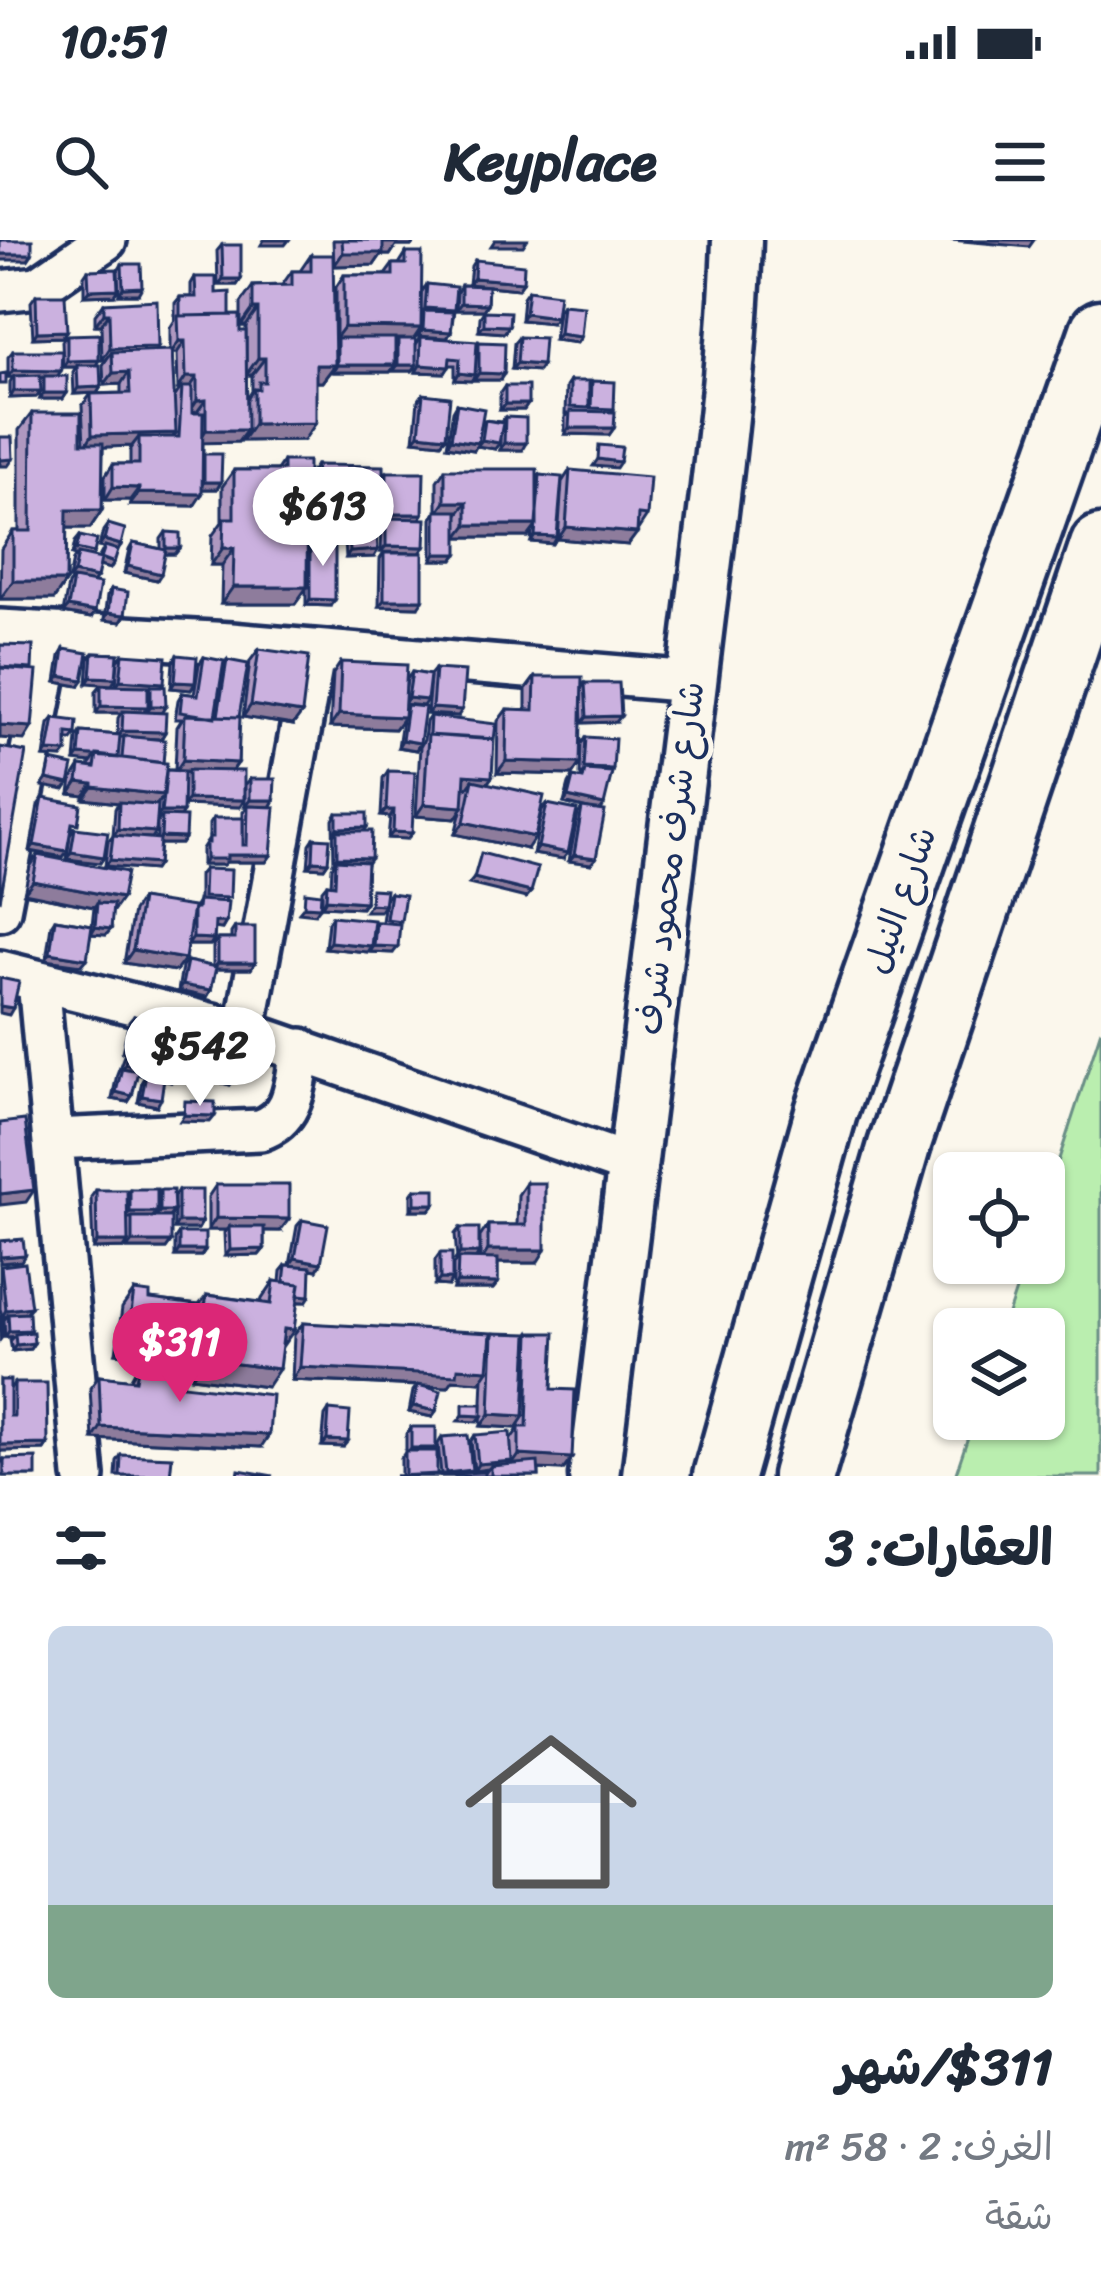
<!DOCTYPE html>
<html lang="ar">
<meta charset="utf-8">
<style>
body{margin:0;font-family:Sriracha,"Playpen Sans Arabic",sans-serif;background:#f6f6f7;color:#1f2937;direction:rtl;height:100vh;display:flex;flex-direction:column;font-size:45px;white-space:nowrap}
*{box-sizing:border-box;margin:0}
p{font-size:39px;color:#747a83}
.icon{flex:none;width:66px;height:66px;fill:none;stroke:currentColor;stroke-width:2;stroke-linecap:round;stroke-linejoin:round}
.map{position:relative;height:1236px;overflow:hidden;direction:ltr}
.side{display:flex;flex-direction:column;background:#fff;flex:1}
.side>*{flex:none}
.buttons{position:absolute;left:933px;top:912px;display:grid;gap:24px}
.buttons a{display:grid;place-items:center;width:132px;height:132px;border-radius:18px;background:#fff;box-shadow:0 3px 9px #0004;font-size:60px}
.price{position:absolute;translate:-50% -102px;padding:0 27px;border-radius:42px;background:#fff;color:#222;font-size:39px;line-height:78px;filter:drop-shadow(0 3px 6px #0008)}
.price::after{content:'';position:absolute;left:50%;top:72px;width:36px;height:27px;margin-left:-18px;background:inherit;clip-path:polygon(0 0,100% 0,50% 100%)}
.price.selected{background:#db2777;color:#fff}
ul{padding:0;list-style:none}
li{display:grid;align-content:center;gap:24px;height:636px;padding:0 48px}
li+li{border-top:3px solid #e0e1e3}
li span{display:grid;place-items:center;height:372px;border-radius:18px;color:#555}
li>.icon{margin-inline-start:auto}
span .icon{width:216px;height:216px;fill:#fffc;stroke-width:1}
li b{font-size:51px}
h2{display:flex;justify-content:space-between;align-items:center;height:144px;padding:0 48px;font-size:51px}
.status{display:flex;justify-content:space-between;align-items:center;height:84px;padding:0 60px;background:#fff;direction:ltr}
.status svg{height:33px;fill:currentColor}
header{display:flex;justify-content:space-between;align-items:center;height:156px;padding:0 48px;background:#fff;font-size:54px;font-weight:700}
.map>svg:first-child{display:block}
</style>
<div class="status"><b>10:51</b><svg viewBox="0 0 49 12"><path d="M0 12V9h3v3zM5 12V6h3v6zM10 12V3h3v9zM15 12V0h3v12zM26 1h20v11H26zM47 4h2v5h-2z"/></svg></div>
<header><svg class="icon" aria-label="menu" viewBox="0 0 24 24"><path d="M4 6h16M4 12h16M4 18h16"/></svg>Keyplace<svg class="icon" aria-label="search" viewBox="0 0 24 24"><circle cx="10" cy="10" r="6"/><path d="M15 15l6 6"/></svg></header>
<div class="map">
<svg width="1101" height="1236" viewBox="0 0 1101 1236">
<rect width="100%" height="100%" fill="#fbf7ec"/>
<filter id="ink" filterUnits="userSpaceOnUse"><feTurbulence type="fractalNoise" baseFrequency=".00833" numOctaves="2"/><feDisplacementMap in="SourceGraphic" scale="24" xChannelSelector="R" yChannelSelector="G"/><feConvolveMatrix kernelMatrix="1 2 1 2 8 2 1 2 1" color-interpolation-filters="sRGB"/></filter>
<g filter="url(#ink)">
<path fill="#baeeaf" stroke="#6a8e86" stroke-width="3" d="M1101,790V1236H955L974,1179H1044V1089H1003L1025,1023H1044V965Z"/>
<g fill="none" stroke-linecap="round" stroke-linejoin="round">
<defs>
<path id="minor" d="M0,51L38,47L106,0
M0,390L231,403L692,442
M0,670L54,393
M0,731L245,792L631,925
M38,741L84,1236
M245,792L315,411
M53,899L260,890C296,878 295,843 301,809"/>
<path id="tertiary" d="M594,1236C625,971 661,707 692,443C709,295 732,149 737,0"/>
<path id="primary" d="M724,1236L826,872L1101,91
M803,1236L899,906L1101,306"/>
</defs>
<use href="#minor" stroke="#1b2f5e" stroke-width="48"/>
<use href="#tertiary" stroke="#1b2f5e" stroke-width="57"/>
<use href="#primary" stroke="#1b2f5e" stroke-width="69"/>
<use href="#minor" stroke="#fbf7ec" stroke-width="39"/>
<use href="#tertiary" stroke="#fbf7ec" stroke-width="48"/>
<use href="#primary" stroke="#fbf7ec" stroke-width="60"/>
</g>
<path fill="#af98c0" stroke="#1b2f5e" stroke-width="3" fill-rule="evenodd" d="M333,0H416L411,6H396L390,15H381L374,25L334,26Z
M222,5L241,39L237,45H218L217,11Z
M406,13L423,50L427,44L454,70L451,92L447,98L418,96L419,92L414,99L417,103L421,97L477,106L479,102L500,140H474V136L471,141L455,140V125H449L445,133L416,132V126L412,131H393V128L390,132H333V127L322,142H316L304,200L242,201V197L238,202H203V215L221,242L217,249H202L194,266L130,265V260H105V236L113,224H130V209L132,206L103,207L102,270L90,288H66V341L54,359H0L1,309L13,291H19V190L32,173L84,203L82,166L91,154L121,153V144L104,145L103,125L106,120H102L101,85H95V75L104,63L158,107L155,111L170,110V88L175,80V63L180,57H191V44L195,37L216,53L240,91L246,130V86H241V63L253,46L282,45L292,31H300L311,15L334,102L336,99V47L344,35H385L393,24H399ZM172,113H177L178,149H180L174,158ZM246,135H252V151L247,160Z
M475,20L523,42L518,49L488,46L487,64L483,70H456L457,52L461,45L488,46L469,44L471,26Z
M122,24L138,54H119L118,31Z
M88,30L114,55L84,56V36Z
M528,50L551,83L521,80L523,57Z
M36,55L67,91L62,97L33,98L31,62Z
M562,64L581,97L577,103L554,100L558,70Z
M484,71L509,86L504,93L479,91L480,77Z
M67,95L96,125L101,147L97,153L74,154L73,132L76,127H63L62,101Z
M519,97L542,125L538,131L512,129L514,103Z
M13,111L57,136L67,153L63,159H40V152L36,157L10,158V142L13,137H8V117Z
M570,141L589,146L592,141L614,169L611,172L614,188L609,195L565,194V177L568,174H565L566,147Z
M505,146L528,164L524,170H500V153Z
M423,154L446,197L441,203L414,200L418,161Z
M457,164L481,185L485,180L501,182L505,177L522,210H500V198L495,209L477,206V204L474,210L447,206L453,171Z
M283,221L308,236L316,225L384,236L387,232L421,279L418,367L379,366L380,319L384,313H390L381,312L382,284L385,280H383L376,290L308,289V302L310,299L330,366L306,365V349L295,364H221L222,325H211L212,296L222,282V247L234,230H277Z
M445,229L537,240L540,235L557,297L553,304L531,302L532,292L528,297H458L453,320H432V278L437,271V241Z
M570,230L647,276L628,305L558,299L562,242Z
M108,284L117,310L110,329L99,326L93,342L91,378L63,373L68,345L72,340L69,339L73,320L76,316L72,315L75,302L80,296L91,317L98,319L104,308L99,307L103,291Z
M166,292L180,308L175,314H165L157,340L124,333L129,310L133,303L161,309V299Z
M349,295L374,317L346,318L345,301Z
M111,349L125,375L121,382L104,380L107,356Z
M64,409L79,446L56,442L60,416Z
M259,409L293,485L243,477L250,421Z
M93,413L118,414L87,443L89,419Z
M123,414L164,443L162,446L161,473L165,492L161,499L163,523L166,530H175L177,487L182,479H175L178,460L182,453L194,455L199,424L204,417L223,426L227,420L239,477L238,523L232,531L244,560L240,567L184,565L180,577L185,598L181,604H160L158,624L154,630L105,626L108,601L113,595L115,569L118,563L84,559V556L70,554L72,539L80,526L88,527L91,523L75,521L77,498L81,492L117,495L118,478L121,473H96V451L101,445H116L118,420ZM157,578H160L157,583V598H152Z
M177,415L195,443L191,450L171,448L173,422Z
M341,422L405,454L407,439L412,432L430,435L435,429L458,476L427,474L430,438L404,464V470L407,465L420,503L416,510L398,507L402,480L395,489L330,487L333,434Z
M535,437L581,449L585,443L616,482L582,483L581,461L580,523L572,535L497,533L498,481L507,469L526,470V449Z
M430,476L488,543L527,609L455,594L461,571L455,579L416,576L420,507L424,500L426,482Z
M54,478L76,494L72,500H67L62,518L44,517L49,484Z
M586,497L613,529L600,571L596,618L591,624L569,621L578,574L583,568L564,563L569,544L573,537L580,539L582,534H580L581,504Z
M388,531L412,593L407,599L388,598L390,577L381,576L383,538Z
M250,539L274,560L270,567L245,566V545Z
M43,558L104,617L100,623L67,619L70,594L73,590H71L67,611L63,617L30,611L38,565Z
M547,564L563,619L533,614L542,570Z
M248,566L271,615L266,622H226L223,625H202V609L209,598V584L213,578L243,597V572Z
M337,573L365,591L367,623L365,662L361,668L322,666V650L327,644L331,645L332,627L334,624L333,580Z
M314,598L328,622L324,628L308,627L310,604Z
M38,615L122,658L112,671L111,689L106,695L91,694L82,725L46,720L51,685L55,679L92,685L94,667L24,653L30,627Z
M204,629L227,662L226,682L222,689L215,688L214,699L210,705H188V697L176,731L124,723L133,671L141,659L193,670L199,660V635Z
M390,653L399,684L393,713L370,712V706L367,712L325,708L328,682L332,676L373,686L376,682H382L385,659Z
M235,687L255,723L251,729H216L211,750L207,757L178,751L182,727L187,721L213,727V705L218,699H231V693Z
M134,776L180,825L178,824L176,836L171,842L164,840L157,866L138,862L142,841L145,836L137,834L132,856L128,862L112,859L117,834L125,813L122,812L129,782Z
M199,788L234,838L230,845L184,833L194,794Z
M526,943L537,1023H498V1043L493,1049H453V1025L457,1020L455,994L460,988L479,1013L476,1019H480V997L488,985H517L518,955Z
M216,945L280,991H264V1009L259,1015L225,1016L224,993L226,990H208V957Z
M130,949L157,954L160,950L174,971L169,977H156V974L153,977L171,1002L166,1009H127V1003L124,1008L93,1009L91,957L96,950L127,954Z
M415,949L435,964L430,970H411V955Z
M178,950L202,982L198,989H174V956Z
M302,980L321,1023L317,1030L311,1029L306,1062H297L267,1147L192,1137L193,1132L184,1130L183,1145L261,1207L93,1199L90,1148L99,1136L130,1140L139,1124L153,1126L154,1118L116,1113L122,1068L134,1051L150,1059L199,1065L207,1055L261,1062L262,1059L274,1041L280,1042L281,1031L286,1025H290L297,986Z
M179,993L205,1010L201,1016H175V999Z
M440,1013L452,1039L448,1046L435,1045V1020Z
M0,1027L26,1073L28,1093L34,1103L30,1109L12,1111L10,1100L13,1097H5L4,1080L7,1076L2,1077L3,1096L0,1100V1076L2,1075L1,1072L0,1074Z
M303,1083L490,1097L493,1093L528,1097L530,1093L552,1149L572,1218L563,1230L539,1229V1236H395H401V1218L406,1211V1194L411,1187L436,1208L434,1211L437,1234H441L438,1204L442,1197L470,1233L484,1235L488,1229L474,1231L471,1201L475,1195L511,1199L519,1188V1183L516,1188L481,1186L483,1137L480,1142L453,1140L448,1147L424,1146L432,1177L409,1172L413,1151L417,1146L292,1140L294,1095Z
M0,1140L10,1149L14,1143L48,1204L44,1210L1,1211V1223L4,1219L36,1236H0Z
M329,1170L343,1207L322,1206L325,1176Z
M121,1215L170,1236H116L117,1221Z"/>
<path fill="#8e7c9c" stroke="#1b2f5e" stroke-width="3" d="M264,0H289L285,5H261Z
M394,0H416L411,6H396L390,15H381L374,25L334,26L343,13Z
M495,0H527L523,6H491Z
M951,0H1034L1029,7Z
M0,14H32L28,20H0Z
M474,38L523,42L518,49L469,44Z
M223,39H241L237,45H218Z
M142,47L138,54H119L123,48Z
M118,49L114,55L84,56L89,50Z
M461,63L487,64L483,70H456Z
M253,69H258L246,86H241Z
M104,73H109L101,85H95Z
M525,73L556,77L551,83L521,80Z
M484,85L509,86L504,93L479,91Z
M344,87L421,88L413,100L335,99Z
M423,90L451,92L447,98L418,96Z
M67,91L62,97L33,98L37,92Z
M559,94L581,97L577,103L554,100Z
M179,101H185L177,113H171Z
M158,107L150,119L112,112L106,120H102L110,108Z
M258,118H265L252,135H246Z
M99,120L95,127H63L67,121Z
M517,123L542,125L538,131L512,129Z
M316,125H335L322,142H304Z
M337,125H395L390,132H333Z
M398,125H416L412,131H393Z
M420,125L449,127L445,133L416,132Z
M13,130L61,131L56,138L8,137Z
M129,132L121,144L104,145L113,133Z
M459,133L475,135L471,141L455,140Z
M479,133L504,134L500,140H474Z
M186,137H197L189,149H178Z
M101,147L97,153L74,154L78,148Z
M14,151H41L36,157L10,158Z
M44,153H67L63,159H40Z
M206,160L197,172L189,173L197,161Z
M505,164H528L524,170H500Z
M316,183L304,200L242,201L254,184Z
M569,188H614L609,195L565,194Z
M206,190H247L238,202L198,203Z
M176,193L167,205L139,197L132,206L84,208L92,195Z
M419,194L446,197L441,203L414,200Z
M451,199L478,203L474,210L447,206Z
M482,200L499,203L495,209L477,206Z
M504,203H526L522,210H500Z
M13,219L8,226H0V220Z
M598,219L620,222L616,228L593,226Z
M204,242H221L217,249H199Z
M113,247L139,248L130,260H105Z
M139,253L202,254L194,266L130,265Z
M445,262H467L458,274H437Z
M67,270H102L90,288H54Z
M386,274H423L419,281L383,280L376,290L307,289L316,277L383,278Z
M467,285H537L528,297H458Z
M566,287L637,293L628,305L558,299Z
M535,296L557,297L553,304L531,302Z
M104,300L121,305L117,311L99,307Z
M386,306L425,307L420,313L381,312Z
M166,308H180L175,314H161Z
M223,308H234L222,325H211Z
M76,309L94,313L89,320L72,315Z
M378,310L374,317L346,318L350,312Z
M436,314H458L453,320H432Z
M101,318L114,323L110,329L96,325Z
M128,326L161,334L157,340L124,333Z
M74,333L97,338L92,344L69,339Z
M13,341H66L54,359H0Z
M233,347H307L295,364H221Z
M310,359L335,360L330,366L306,365Z
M384,360H423L418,367L379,366Z
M68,367L95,372L91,378L63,373Z
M108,373L125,375L121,382L104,380Z
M60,436L83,440L79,446L56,442Z
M91,437L116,438L112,445L87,443Z
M120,440L164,443L159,449L151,446L149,448L116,446Z
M175,442L195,443L191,450L171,448Z
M408,458L427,460L423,466L404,464Z
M251,465L302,473L293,485L243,477Z
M101,466L148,467L143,473H96Z
M151,466H166L161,473H147Z
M432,468L462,470L458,476L427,474Z
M339,474L404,477L395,489L330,487Z
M621,476L616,482L582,483L587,477Z
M0,485L32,487L24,500L0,498Z
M122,491L165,492L161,499L117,497Z
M402,500L420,503L416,510L398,507Z
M48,511L67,512L62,518L44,517Z
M79,515L96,516L91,523L75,521Z
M183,520L238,523L229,535L175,532Z
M506,521L580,523L572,535L497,533Z
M465,535L492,537L483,549L473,540L467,548L457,547Z
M47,539L69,544L65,550L42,546Z
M78,542L93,544L84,556L70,554Z
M93,547L164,555L155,567L84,559Z
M568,557L604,565L600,572L564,563Z
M188,559L244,560L240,567L183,565Z
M250,560H274L270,567L245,566Z
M424,564L463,567L455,579L416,576Z
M386,570H394L390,577L381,576Z
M161,572H183L179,578H157Z
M464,582L535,597L527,609L455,594Z
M367,587L363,593L337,591L333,594L337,588Z
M118,589L156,592L152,598L113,596Z
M393,592L412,593L407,599L388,598Z
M161,597L185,598L181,604H157Z
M34,605L67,611L63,617L30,611Z
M538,607L568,613L563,619L533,614Z
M71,612L104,617L100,623L67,619Z
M227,615H271L266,622H226L223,625H202L206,619Z
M574,615L596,618L591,624L569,621Z
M337,617L371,618L367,624L336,620L332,624Z
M110,620L158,624L154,630L105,626Z
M313,621L328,622L324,628L308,627Z
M474,638L531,652L526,658L469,644Z
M33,641L122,658L113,671L97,668V663L94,667L24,653Z
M326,659L365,662L361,668L322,666Z
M370,664L384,665L380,671H365Z
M304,666L320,667L315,674L299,672Z
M215,682H226L222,689L210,688Z
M95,687L111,689L106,695L91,694Z
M193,698L214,699L210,705H188Z
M330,702L371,706L367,712L325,708Z
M374,706L398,707L393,713L370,712Z
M133,710L185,719L176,731L124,723Z
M50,713L87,719L82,725L46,720Z
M218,723H255L251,729H213Z
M182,745L211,750L207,757L178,751Z
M0,766L13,768L9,775L0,773Z
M127,806L185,818L180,825L127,813L128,809L125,813L122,812Z
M125,824L176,836L171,842L120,830Z
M188,826L234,838L230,845L184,833Z
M116,852L132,856L128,862L112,859Z
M142,856L161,859L157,866L138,862Z
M184,875L215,876L210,882L180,881Z
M34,950L26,962L0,965V954Z
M415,964H435L430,970H411Z
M160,971H174L169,977H156Z
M130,972H157L152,978H126Z
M216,978L289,979L280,991L229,990V987L226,990H208Z
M178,982H202L198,989H174Z
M97,1002H128L124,1008L93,1009Z
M132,1002H171L166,1009H127Z
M264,1009L259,1015L225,1016L230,1010Z
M179,1010H205L201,1016H175Z
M488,1010H545L537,1023H480Z
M460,1013H479L475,1020H455Z
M25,1015L21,1021L0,1023V1017Z
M295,1018L321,1023L317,1030L290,1025Z
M440,1039H452L448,1046L435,1045Z
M457,1042L498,1043L493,1049H453Z
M283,1054L310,1056L306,1062L279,1061Z
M31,1067L26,1073L2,1077L6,1070Z
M284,1089L294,1090L282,1107Z
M30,1090L26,1096L5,1097L9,1091Z
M128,1095L167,1100L154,1118L116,1113Z
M34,1103L30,1109L12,1111L16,1105Z
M165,1109L205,1114L193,1132L153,1127Z
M204,1120L279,1129L267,1147L192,1137Z
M300,1127L458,1128L488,1130L480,1142L453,1140L448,1147L292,1140Z
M413,1166L436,1171L432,1177L409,1172Z
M490,1174L524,1176L516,1188L481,1186Z
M463,1175L482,1176L477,1182L458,1181Z
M101,1187L269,1195L261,1207L93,1199Z
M327,1200L348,1201L343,1207L322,1206Z
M48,1204L44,1210L0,1211V1205Z
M411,1208H436L432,1214H406Z
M519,1215L572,1218L563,1230L510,1228Z
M512,1221L508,1228L491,1226L488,1229L474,1231L478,1224Z"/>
<path fill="#cbb1df" stroke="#1b2f5e" stroke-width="3" d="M0,0H32V14H0Z
M342,0H398V3H383V13H343Z
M222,5H241V39H223Z
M406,13H422L421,88L344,87V35H393V24H406Z
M311,15H333L335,125H316V183L254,184V149H259V142H265V118H258V69H253V46L292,45V31H311Z
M475,20L524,25L523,42L474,38Z
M122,24H141L142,47L123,48Z
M117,29L118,49L89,50L88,30Z
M195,37H216V53L230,52V75L180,76V57H196Z
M427,44L456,47L454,70L425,68Z
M461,45L488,46L487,64L461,63Z
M528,50L559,54L556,77L525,73Z
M36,55H65L67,91L37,92Z
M157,60L158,107L110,108L109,73H104V63Z
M562,64L584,66L581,97L559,94Z
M424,71L453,72L451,92L423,90Z
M484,71L510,72L509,86L484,85Z
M240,75V91H246L247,190H206V160L197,161V137H186L185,101H179L178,76Z
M99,94V120L67,121V95Z
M421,97L477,101L475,135L459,133L460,119L450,118L449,127L420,125Z
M519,97L544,98L542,125L517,123Z
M337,98H395V125H337Z
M398,99H416V125H398Z
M479,102L505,103L504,134L479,133Z
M172,110L176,193L92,195L91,154L130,153L129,132L113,133L112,112Z
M13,111H62L61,131L13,130Z
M77,125H100L101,147L78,148Z
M6,133V144H0V134Z
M40,135L41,151H14V136Z
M44,136H67V153H44Z
M570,141H589V168L570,167Z
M592,141L615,142L614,169L591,168Z
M505,146H528V164H505Z
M182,147H192V173H203L202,254L139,253V248L113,247V224H139V197H179Z
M423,154L450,157L446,197L419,194Z
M457,164L484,169L478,203L451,199Z
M570,171L615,172L614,188H569Z
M32,173H81V203H103L102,270H67L66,341H13V291H31Z
M505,177L526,178V203H504Z
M485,180L503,183L499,203L482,200Z
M0,197H12L13,219L0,220Z
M599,205L622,207L620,222L598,219Z
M204,214H222L221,242H204Z
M283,221H308L307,347H233L234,308H223L224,278H234V230H283Z
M316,225L384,226V278L316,277Z
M445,229H537V285H467V262H445Z
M570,230L650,237L647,276L638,275L637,293L566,287Z
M387,232H424L423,274H386Z
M540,235L562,237L557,297L535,296Z
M436,271H458V314H436Z
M386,278L426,279L425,307L386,306Z
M108,284L125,289L121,305L104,300Z
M166,292L180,293V308H166Z
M377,294L378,310L350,312L349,295Z
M80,296L97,300L94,313L76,309Z
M310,299H335V360L310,359Z
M133,303L166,310L161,334L128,326Z
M105,306L118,310L114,323L101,318Z
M384,313H423V360H384Z
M78,314L101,319L97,338L74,333Z
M73,339L100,344L95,372L68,367Z
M111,349L128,352L125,375L108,373Z
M0,405L33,406L32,429L0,427Z
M64,409L88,413L83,440L60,436Z
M259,409L309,416L302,473L251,465Z
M93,413L118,414L116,438L91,437Z
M123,414L166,417L164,443L120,440Z
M177,415L197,417L195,443L175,442Z
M204,417L224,421L215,477L180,472L182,453L198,455Z
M227,420L248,424L239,477L218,476Z
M341,422L407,425L404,477L339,474Z
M0,428L37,431L32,487L0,485Z
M435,429L465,431L462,470L432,468Z
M412,432L430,435L427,460L408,458Z
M535,437H582L580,523L506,521L507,469L534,470Z
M585,443H619L621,476L587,477Z
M101,445L148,446V467L101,466Z
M151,446H165L166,466H151Z
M407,465L425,467L420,503L402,500Z
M123,471L166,473L165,492L122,491Z
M185,475L240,477L238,523L183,520Z
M430,476L496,484L494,500L429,495Z
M54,478L77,481L76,494L67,493V512L48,511Z
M81,492L120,495L118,518L79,515Z
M428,495L494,499L492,537L465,535L463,567L424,564Z
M124,496L165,500L163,523L122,518Z
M586,497L615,499L613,529L584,528Z
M0,507L26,512L0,661Z
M97,515L167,523L164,555L93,547V544L78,542L80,526L95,528Z
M51,521L73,526L69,544L47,539Z
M166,530L184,531L183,572H161Z
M188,530L244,531V560L188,559Z
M585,530L612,532L604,565L568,557L573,537L583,539Z
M388,531L415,532L412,593L393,592L394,570H386Z
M250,539H275L274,560H250Z
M473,540L544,556L535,597L464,582Z
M43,558L81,565L78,584L72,583L67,611L34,605Z
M119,562L158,565L156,592L118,589Z
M547,564L577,570L568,613L538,607Z
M248,566L275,567L271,615H227V619H206V603H209V597H213V578H243V605H247Z
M582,568L605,571L596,618L574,615Z
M337,573H367V587L337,588Z
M162,576L186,577L185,598L161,597Z
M75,588L108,592L104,617L71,612Z
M337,591H372L371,618L337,617Z
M113,595L160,599L158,624L110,620Z
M314,598L330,599L328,622L313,621Z
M481,613L538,628L531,652L474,638Z
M38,615L127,632L122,658L33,641Z
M336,620L367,622L365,662L326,659L327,644L335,645Z
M204,629L231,630L230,658L203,657Z
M371,649L386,650L384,665L370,664Z
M305,652L321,654L320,667L304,666Z
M390,653L405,655L401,681L386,679Z
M141,659L193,667L185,719L133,710Z
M198,660L228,662L226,682H215L214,699L193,698V669H197Z
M97,663L113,664L111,689L95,687Z
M332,676L374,680L371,706L330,702Z
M55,679L92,685L87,719L50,713Z
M376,682L400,684L398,707L374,706Z
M235,687H255V723H218V699H235Z
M187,721L216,727L211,750L182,745Z
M0,738L19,742L13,768L0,766Z
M134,776L192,788L185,818L127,806Z
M199,788L244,800L234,838L188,826Z
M128,809L179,820L176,836L125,824Z
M122,828L138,831L132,856L116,852Z
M146,835L164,838L161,859L142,856Z
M185,861L215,862V876L184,875Z
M25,880L34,950L0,954V883Z
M526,943H545V1010H488V985H526Z
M216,945H289V979L216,978Z
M130,949H157V972H130Z
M415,949H435V964H415Z
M96,950H127L128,1002H97Z
M160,950H173L174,971H160Z
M178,950H202V982H178Z
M132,977H171V1002H132Z
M302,980L328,985L321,1023L295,1018Z
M229,987H264V1009L230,1010Z
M460,988H479V1013H460Z
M179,993H205V1010H179Z
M23,999L25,1015L0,1017V1001Z
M440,1013H452V1039H440Z
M458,1018L498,1019V1043L457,1042Z
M25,1023L31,1067L6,1070L1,1026Z
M286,1025L311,1027L310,1056L298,1055L300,1044L284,1042Z
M274,1041L300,1044L294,1090L284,1089L279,1129L204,1120L205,1114L165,1109L167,1100L128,1095L134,1051L150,1053V1059L205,1066L207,1055L271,1064Z
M29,1073L30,1090L9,1091L8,1074Z
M2,1075L3,1096H0V1076Z
M303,1083L491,1093L488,1130L458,1128L457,1135L300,1127Z
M33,1092L34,1103L16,1105L15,1094Z
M493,1093L528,1094L524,1176L490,1174Z
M530,1093H555L552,1149L575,1150L572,1218L519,1215V1187H527Z
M139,1124L184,1129L183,1145L272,1155L269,1195L101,1187L99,1136L136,1140Z
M0,1140H10V1176H14V1143H47L48,1204L0,1205Z
M418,1145L441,1151L436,1171L413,1166Z
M463,1164H482V1176L463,1175Z
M329,1170L350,1172L348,1201L327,1200Z
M411,1187H436V1208H411Z
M510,1192L512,1221L478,1224L475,1195Z
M468,1195L472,1230L446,1233L442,1197Z
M405,1211H437V1234L405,1236Z
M121,1215L172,1217L170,1236H120Z
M36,1218V1236H4V1219Z
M538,1222L539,1236H491V1226Z
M239,1230L273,1236H238Z
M484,1232V1236H395Z"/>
</g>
<g text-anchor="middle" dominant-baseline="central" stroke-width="10" stroke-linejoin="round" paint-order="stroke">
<g font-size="36" fill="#1b2f5e" stroke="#fbf7ec">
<text transform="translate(670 618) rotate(-83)">شارع شرف محمود شرف</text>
<text transform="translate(900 660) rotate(-71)">شارع النيل</text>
</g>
</g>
</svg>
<div class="buttons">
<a><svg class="icon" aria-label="locate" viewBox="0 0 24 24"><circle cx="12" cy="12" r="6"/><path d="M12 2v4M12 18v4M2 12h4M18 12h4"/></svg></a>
<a><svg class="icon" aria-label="layers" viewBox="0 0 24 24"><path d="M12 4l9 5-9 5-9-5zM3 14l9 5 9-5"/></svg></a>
</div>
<b class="price" style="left:323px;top:329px">$613</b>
<b class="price" style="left:200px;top:869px">$542</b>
<b class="price selected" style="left:180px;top:1165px">$311</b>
</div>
<section class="side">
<h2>العقارات: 3<svg class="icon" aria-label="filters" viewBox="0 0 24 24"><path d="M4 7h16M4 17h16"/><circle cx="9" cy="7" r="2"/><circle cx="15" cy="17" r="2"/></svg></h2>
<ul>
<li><span style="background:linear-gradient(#c9d6e8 75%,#7fa58c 0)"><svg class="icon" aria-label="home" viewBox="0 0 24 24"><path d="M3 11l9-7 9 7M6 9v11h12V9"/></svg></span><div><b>$311/شهر</b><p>الغرف: 2 · 58 m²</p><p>شقة</p></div></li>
</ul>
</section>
